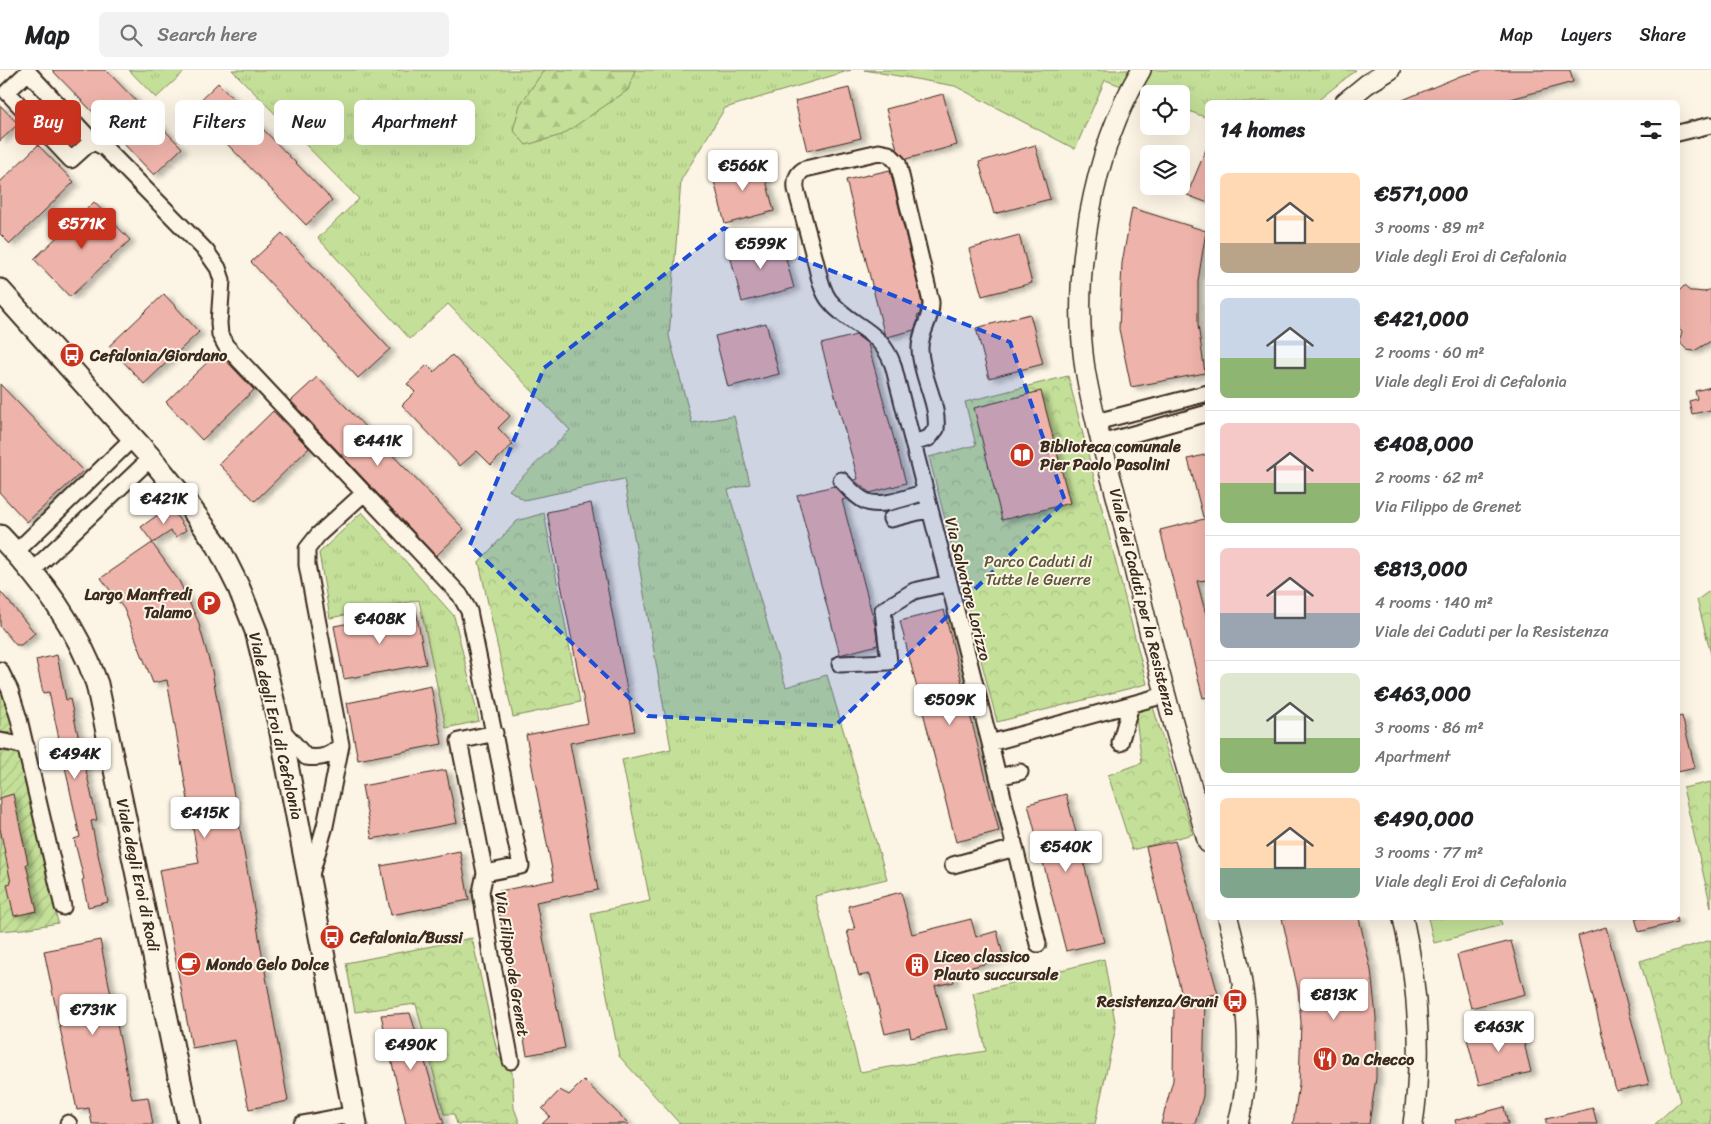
<!DOCTYPE html>
<meta charset="utf-8">
<style>
body{margin:0;font-family:Sriracha,sans-serif;background:#f2f2f2;color:#202124;height:100vh;display:flex;flex-direction:column;font-size:19px;white-space:nowrap}
*{box-sizing:border-box;margin:0}
p{font-size:16px;color:#757577}
.icon{flex:none;width:28px;height:28px;fill:none;stroke:currentColor;stroke-width:2;stroke-linecap:round;stroke-linejoin:round}
.map{position:relative;flex:1;overflow:hidden}
.sheet{position:absolute;left:1205px;top:30px;width:475px;height:820px;display:flex;flex-direction:column;background:#fff;border-radius:8px;box-shadow:0 5px 20px #0002}
.sheet>*{flex:none}
.top-card{position:absolute;left:15px;top:30px;width:475px;height:45px;display:flex;gap:10px}
.buttons{position:absolute;left:1140px;top:15px;display:grid;gap:10px}
.buttons a{display:grid;place-items:center;width:50px;height:50px;border-radius:8px;background:#fff;box-shadow:0 5px 20px #0002;font-size:25px}
.price{position:absolute;translate:-50% -42px;padding:0 11px;border-radius:5px;background:#fff;color:#222;font-size:16px;line-height:32px;filter:drop-shadow(0 1px 2px #0008)}
.price::after{content:'';position:absolute;left:50%;top:30px;width:15px;height:11px;margin-left:-8px;background:inherit;clip-path:polygon(0 0,100% 0,50% 100%)}
.price.current{background:#c8321e;color:#fff}
ul{padding:0;list-style:none}
li{display:flex;align-items:center;gap:15px;height:125px;padding:0 15px}
li+li{border-top:1px solid #e0e0e0}
li span{display:grid;place-items:center;flex:none;width:140px;height:100px;border-radius:8px;color:#555}
li>.icon{margin-inline-start:auto}
span .icon{width:60px;height:60px;fill:#fffc;stroke-width:1}
li b{font-size:21px}
h2{display:flex;justify-content:space-between;align-items:center;height:60px;padding:0 15px;font-size:21px}
.pill{padding:0 18px;border-radius:8px;background:#fff;box-shadow:0 5px 20px #0002;font-size:18px;line-height:45px}
.pill.current{background:#c8321e;color:#fff}
header{display:flex;align-items:center;gap:30px;box-sizing:border-box;height:70px;padding:0 25px;background:#fff;border-bottom:1px solid #e0e0e0}
header strong{font-size:24px}
nav{display:flex;gap:28px;margin-inline-start:auto;font-size:18px}
.search{width:350px;height:45px;background:#f2f2f2;display:flex;align-items:center;gap:12px;box-sizing:border-box;padding:0 18px;border-radius:8px;color:#757577;font-size:19px}
.map>svg:first-child{display:block}
</style>
<header>
<strong>Map</strong>
<div class="search"><svg class="icon" aria-label="search" viewBox="0 0 24 24"><circle cx="10" cy="10" r="6"/><path d="M15 15l6 6"/></svg>Search here</div>
<nav><a>Map</a><a>Layers</a><a>Share</a></nav>
</header>
<div class="map">
<svg width="1711" height="1054" viewBox="0 0 1711 1054">
<defs>
<pattern id="grass-tufts" width="24" height="20" patternUnits="userSpaceOnUse" patternTransform="scale(1.25)"><rect width="24" height="20" fill="#c4e098"/><path d="M3 7l-1-3M5 7V3M7 7l1-3M15 17l-1-3M17 17v-4M19 17l1-3" fill="none" stroke="#a9c083"/></pattern>
<pattern id="forest-firs" width="22" height="20" patternUnits="userSpaceOnUse" patternTransform="scale(1.25)"><rect width="22" height="20" fill="#c4e098"/><path d="M5 1l3.5 6h-7zM16 11l3.5 6h-7z" fill="#a9c083"/></pattern>
<pattern id="park-crowns" width="20" height="18" patternUnits="userSpaceOnUse" patternTransform="scale(1.25)"><rect width="20" height="18" fill="#c4e098"/><path d="M2 6a3 3 0 1 1 6 0M12 15a3 3 0 1 1 6 0" fill="none" stroke="#a9c083"/></pattern>
<pattern id="garden-furrows" width="10" height="10" patternUnits="userSpaceOnUse" patternTransform="scale(1.25)"><rect width="10" height="10" fill="#c4e098"/><path d="M-1 1l2-2M0 10L10 0M9 11l2-2" fill="none" stroke="#a9c083"/></pattern>
<filter id="shadow"><feDropShadow dx="5.5" dy="3" stdDeviation="2.5" flood-color="#0004"/></filter>
</defs>
<rect width="100%" height="100%" fill="#fcf5e5"/>
<filter id="ink" filterUnits="userSpaceOnUse"><feTurbulence type="fractalNoise" baseFrequency=".02" numOctaves="2"/><feDisplacementMap in="SourceGraphic" scale="10" xChannelSelector="R" yChannelSelector="G"/><feConvolveMatrix kernelMatrix="1 2 1 2 8 2 1 2 1" color-interpolation-filters="sRGB"/></filter>
<g filter="url(#ink)">
<path fill="url(#grass-tufts)" stroke="#80855b" d="M129,0H186L156,28Z
M232,0H851L725,38L681,110L669,266L692,353L734,346L750,414L728,420L786,617L827,605L887,809L815,826L860,1002L986,981L973,923L1104,889L1116,957L1095,1054H680L619,986L591,843L650,831L622,690L671,679L624,409L524,430L509,420L570,360L448,234L410,269L318,168L359,129Z
M864,0H1356L1316,32H1208L1207,48L1181,38V24H1149V26L1105,10L1075,79L955,16Z
M362,442L454,546L479,651L446,658L419,530L330,548L319,483Z"/>
<path fill="url(#forest-firs)" stroke="#80855b" d="M544,0H635L628,20L562,65L526,75L513,60L520,35Z"/>
<path fill="url(#park-crowns)" stroke="#80855b" d="M1068,306L1147,614L997,652L929,387L976,375L965,332Z
M544,443L580,632L513,647L479,492L517,451Z
M1711,520V584L1697,530Z
M1153,637L1193,764L1132,780L1108,705L1142,693L1135,641Z
M1711,712V837L1683,718Z
M472,868L498,986L512,1002L514,1038L520,1054H457L454,1044H444L416,934L355,942L346,893Z
M1711,870V1054H1655L1680,1031L1640,891Z"/>
<path fill="url(#garden-furrows)" stroke="#80855b" d="M0,608L15,660L13,662L6,663L0,662Z
M0,681L22,684L58,853L23,859L0,861Z"/>
<path fill="#c4e098" stroke="#80855b" d="M1428,848H1500L1502,855L1434,873Z"/>
<path fill="#eeb3aa" stroke="#3b2a1e" filter="url(#shadow)" d="M52,0H106L182,78L154,105Z
M1483,0H1570L1573,12L1500,32H1398L1460,6Z
M218,13L332,130L306,155L192,38Z
M849,18L861,68L807,81L795,31Z
M943,24L957,75L906,89L897,79L886,39Z
M0,35L18,54L0,71Z
M38,75L74,112L10,174L0,164V112Z
M1035,75L1050,129L994,144L979,92Z
M1207,77H1208V133L1187,125Z
M761,91L774,141L725,154L712,103Z
M890,100L922,233L920,242V245L917,246L918,250L914,260L887,267L884,263L846,110Z
M94,132L130,170L70,227L34,189Z
M1132,138L1206,161L1198,211V255L1205,303L1131,317L1119,259L1122,193Z
M282,163L390,279L358,308L251,192Z
M1019,165L1032,213L982,226L969,179Z
M780,167L794,218L742,232L729,181Z
M1684,216L1690,221H1695L1704,222L1711,219V271L1694,281L1687,280L1682,275L1680,269L1682,261L1678,257V222Z
M164,224L199,262L144,314L109,276Z
M1030,244L1043,294L989,308L976,258Z
M766,253L779,304L728,317L715,266Z
M856,265L868,274L906,413L870,423L854,410L858,409L821,274Z
M218,282L254,320L202,370L166,332Z
M452,285L510,346L498,358L513,374L491,395L477,381L460,396L402,335L415,322L407,314L427,295L434,302Z
M317,307L464,459L436,486L291,331Z
M0,314L83,401L27,452L0,423Z
M1711,317V340L1692,344L1689,331L1697,329L1695,321Z
M1041,321L1070,433L1002,450L974,338Z
M273,341L309,378L255,431L219,394Z
M1208,384V447H1203L1188,389Z
M834,416L846,429L842,430L875,555L878,575L843,584L840,585L797,425Z
M591,433L635,661L570,673L598,820L536,832L565,978L527,985L495,822L554,810L526,665L588,653L547,442Z
M170,436L186,460L176,467L171,461L153,473L141,457Z
M1208,448V510L1197,511L1208,552V627L1203,628L1160,460Z
M152,473L179,511L198,551L212,601L288,1031L249,1039L235,970L192,978L159,800L199,793L167,610L153,613L124,539L101,508Z
M0,521L35,563L21,575H16L0,556Z
M944,540L999,761L956,772L900,551Z
M416,541L426,594L344,609L334,556Z
M57,585L66,630L70,629L97,750L91,751L108,832L88,837L82,810L84,809L74,769L80,767L49,622L43,623L36,590Z
M431,616L442,674L358,690L347,633Z
M1682,646L1695,698L1678,702V647Z
M446,700L457,753L372,769L362,716Z
M13,724L28,793L26,794L37,841L14,846L7,814L11,813L0,758V728Z
M1066,724L1104,872L1066,881L1028,734Z
M1175,771L1218,924L1205,926L1203,1026L1195,1054H1161L1173,1010L1174,932L1183,930L1146,777Z
M460,781L469,830L391,845L381,796Z
M901,822L912,864L971,849L976,867L997,861L1004,889L952,902L954,912L935,916L947,959L911,968L909,958L885,964L870,904L859,906L847,861L855,859L848,836Z
M1282,848H1359L1371,900L1376,947V1008L1369,1054H1293L1299,1014L1301,952L1298,920Z
M1635,848H1676L1677,852L1639,862Z
M1606,857L1649,1014L1616,1021L1578,866Z
M100,870L132,1029L148,1027L153,1054H92L89,1038L77,1040L44,881Z
M1511,871L1525,924L1471,938L1457,885Z
M410,943L444,1054H406L381,945Z
M1519,952L1531,1002L1479,1015L1466,965Z
M584,1010L629,1054H542L550,1046L542,1039L560,1020L569,1025Z
M1504,1037L1508,1054H1456L1455,1050Z
M1593,1038L1597,1054H1546V1049Z"/>
<g fill="none" stroke-linecap="round" stroke-linejoin="round">
<defs>
<path id="minor" d="M1678,63L1711,55
M92,71L71,90L7,22L28,2L92,71L105,78L206,181L218,198L222,210L219,253L220,265L226,276L460,525L469,541L521,796L485,803L459,671L495,663
M1096,352L1208,323
M913,373L929,368L936,359C939,333 921,307 920,280C919,262 932,250 931,232L898,93L889,84L879,82L805,99C797,103 795,110 796,119C802,141 808,164 814,186C818,200 820,218 829,230C850,257 880,258 893,295L990,673L1038,874
M1101,373L1208,343
M841,410C849,418 855,426 865,431C881,439 910,426 926,422
M891,449L930,439
M16,482L133,368
M32,501L151,388
M840,594L889,592L883,540L914,521L949,513
M0,600L10,620L19,649L63,837
M282,660L306,687C323,689 329,686 341,675
M0,671L26,676
M990,673L1165,625
M1120,673L1131,635
M998,707L1020,702
M953,795L1015,778
M485,803L481,822L491,885L511,991
M310,808L325,756L341,675L307,495V479L318,465L363,424
M68,1053L69,1054
M302,1054L354,1044"/>
<path id="tertiary" d="M1141,0C1092,83 1071,204 1085,299C1091,336 1101,372 1111,408C1118,431 1123,455 1129,478C1141,528 1152,577 1166,626C1179,675 1194,724 1208,773
M1345,32L1367,14L1390,0
M1228,848C1246,916 1256,985 1238,1054
M1403,848C1418,915 1423,985 1413,1054"/>
<path id="secondary" d="M0,220L151,388L185,430L218,476L239,518L256,561L280,658L356,1054
M0,466C42,510 77,556 97,614L189,1054"/>
</defs>
<use href="#minor" stroke="#3b2a1e" stroke-width="19"/>
<use href="#tertiary" stroke="#3b2a1e" stroke-width="22"/>
<use href="#secondary" stroke="#3b2a1e" stroke-width="25"/>
<use href="#minor" stroke="#fcf5e5" stroke-width="15"/>
<use href="#tertiary" stroke="#fcf5e5" stroke-width="19"/>
<use href="#secondary" stroke="#fcf5e5" stroke-width="21"/>
</g>
</g>
<path fill="#1d4ed8" fill-opacity="0.2" stroke="#1d4ed8" stroke-width="4" stroke-dasharray="10 6" stroke-linejoin="round" d="M724,158L1010,272L1065,431L835,656L648,646L470,475L544,298Z"/>
<defs>
<symbol id="bus-disc" viewBox="-11 -11 22 22"><circle r="9.5" fill="#c8321e" stroke="#fcf5e5"/><path d="M-5-6H5V4H4V6H2V4H-2V6H-4V4H-5ZM-3.5-4V0h7V-4ZM-3.5 1.2v1.5H-2V1.2ZM2 1.2v1.5H3.5V1.2Z" fill="#fff"/></symbol>
<symbol id="library-disc" viewBox="-11 -11 22 22"><circle r="9.5" fill="#c8321e" stroke="#fcf5e5"/><path d="M-6-4Q-3-5.5-.7-3.5V5Q-3 3-6 4ZM6-4Q3-5.5 .7-3.5V5Q3 3 6 4Z" fill="#fff"/></symbol>
<symbol id="parking-disc" viewBox="-11 -11 22 22"><circle r="9.5" fill="#c8321e" stroke="#fcf5e5"/><path d="M-3.5-5.5H1a3.5 3.5 0 0 1 0 7H-1V5.5H-3.5ZM-1-3.4V-.6H.8a1.4 1.4 0 0 0 0-2.8Z" fill="#fff"/></symbol>
<symbol id="cafe-disc" viewBox="-11 -11 22 22"><circle r="9.5" fill="#c8321e" stroke="#fcf5e5"/><path d="M-5.5-4.5H6V0H3Q3 3.5 0 3.5H-2.5Q-5.5 3.5-5.5 0ZM3-3.2v2h1.7v-2ZM-6 4.5H4V6H-6Z" fill="#fff"/></symbol>
<symbol id="building-disc" viewBox="-11 -11 22 22"><circle r="9.5" fill="#c8321e" stroke="#fcf5e5"/><path d="M-4-6H4V6H1V3H-1V6H-4ZM-2.5-4.3h1.7v1.8h-1.7ZM.8-4.3h1.7v1.8H.8ZM-2.5-1h1.7V.8h-1.7ZM.8-1h1.7V.8H.8Z" fill="#fff"/></symbol>
<symbol id="restaurant-disc" viewBox="-11 -11 22 22"><circle r="9.5" fill="#c8321e" stroke="#fcf5e5"/><path d="M-5-6h1v4h1v-4h1v4h1v-4h1v5L-1.5 .5V6h-2V.5L-5-1ZM5-6V6H3V1.5H1.5Q1.5-4 5-6Z" fill="#fff"/></symbol>
</defs>
<g fill-rule="evenodd">
<use href="#bus-disc" x="58" y="271" width="28" height="28"/>
<use href="#library-disc" x="1008" y="371" width="28" height="28"/>
<use href="#parking-disc" x="195" y="519" width="28" height="28"/>
<use href="#bus-disc" x="318" y="853" width="28" height="28"/>
<use href="#cafe-disc" x="175" y="880" width="28" height="28"/>
<use href="#building-disc" x="903" y="881" width="28" height="28"/>
<use href="#bus-disc" x="1221" y="917" width="28" height="28"/>
<use href="#restaurant-disc" x="1311" y="975" width="28" height="28"/>
</g>
<g text-anchor="middle" dominant-baseline="central" stroke-width="4" stroke-linejoin="round" paint-order="stroke">
<g font-size="16" font-weight="bold" fill="#3b2a1e" stroke="#fcf5e5" text-anchor="start">
<text x="90" y="285">Cefalonia/Giordano</text>
<text x="1040" y="376">Biblioteca comunale<tspan x="1040" dy="18">Pier Paolo Pasolini</tspan></text>
<text x="192" y="524" text-anchor="end">Largo Manfredi<tspan x="192" dy="18">Talamo</tspan></text>
<text x="350" y="867">Cefalonia/Bussi</text>
<text x="934" y="886">Liceo classico<tspan x="934" dy="18">Plauto succursale</tspan></text>
<text x="206" y="894">Mondo Gelo Dolce</text>
<text x="1218" y="931" text-anchor="end">Resistenza/Grani</text>
<text x="1342" y="989">Da Checco</text>
</g>
<g font-size="16" fill="#5d583c" stroke="#fcf5e5">
<text x="1038" y="491">Parco Caduti di<tspan x="1038" dy="18">Tutte le Guerre</tspan></text>
</g>
<g font-size="16" fill="#3b2a1e" stroke="#fcf5e5">
<text transform="translate(968 519) rotate(76)">Via Salvatore Lorizzo</text>
<text transform="translate(1143 532) rotate(76)">Viale dei Caduti per la Resistenza</text>
<text transform="translate(276 656) rotate(77)">Viale degli Eroi di Cefalonia</text>
<text transform="translate(138 805) rotate(78)">Viale degli Eroi di Rodi</text>
<text transform="translate(512 894) rotate(81)">Via Filippo de Grenet</text>
</g>
</g>
</svg>
<div class="buttons">
<a><svg class="icon" aria-label="locate" viewBox="0 0 24 24"><circle cx="12" cy="12" r="6"/><path d="M12 2v4M12 18v4M2 12h4M18 12h4"/></svg></a>
<a><svg class="icon" aria-label="layers" viewBox="0 0 24 24"><path d="M12 4l9 5-9 5-9-5zM3 14l9 5 9-5"/></svg></a>
</div>
<b class="price" style="left:743px;top:122px">€566K</b>
<b class="price current" style="left:82px;top:180px">€571K</b>
<b class="price" style="left:761px;top:200px">€599K</b>
<b class="price" style="left:378px;top:397px">€441K</b>
<b class="price" style="left:164px;top:455px">€421K</b>
<b class="price" style="left:380px;top:575px">€408K</b>
<b class="price" style="left:950px;top:656px">€509K</b>
<b class="price" style="left:75px;top:710px">€494K</b>
<b class="price" style="left:205px;top:769px">€415K</b>
<b class="price" style="left:1066px;top:803px">€540K</b>
<b class="price" style="left:1334px;top:951px">€813K</b>
<b class="price" style="left:93px;top:966px">€731K</b>
<b class="price" style="left:1499px;top:983px">€463K</b>
<b class="price" style="left:411px;top:1001px">€490K</b>
<div class="top-card">
<a class="pill current">Buy</a>
<a class="pill">Rent</a>
<a class="pill">Filters</a>
<a class="pill">New</a>
<a class="pill">Apartment</a>
</div>
<section class="sheet">
<h2>14 homes<svg class="icon" aria-label="filters" viewBox="0 0 24 24"><path d="M4 7h16M4 17h16"/><circle cx="9" cy="7" r="2"/><circle cx="15" cy="17" r="2"/></svg></h2>
<ul>
<li><span style="background:linear-gradient(#ffd9b3 70%,#b9a48a 0)"><svg class="icon" aria-label="home" viewBox="0 0 24 24"><path d="M3 11l9-7 9 7M6 9v11h12V9"/></svg></span><div><b>€571,000</b><p>3 rooms · 89 m²</p><p>Viale degli Eroi di Cefalonia</p></div></li>
<li><span style="background:linear-gradient(#c9d6e8 60%,#8fb573 0)"><svg class="icon" aria-label="home" viewBox="0 0 24 24"><path d="M3 11l9-7 9 7M6 9v11h12V9"/></svg></span><div><b>€421,000</b><p>2 rooms · 60 m²</p><p>Viale degli Eroi di Cefalonia</p></div></li>
<li><span style="background:linear-gradient(#f6c9c9 60%,#8fb573 0)"><svg class="icon" aria-label="home" viewBox="0 0 24 24"><path d="M3 11l9-7 9 7M6 9v11h12V9"/></svg></span><div><b>€408,000</b><p>2 rooms · 62 m²</p><p>Via Filippo de Grenet</p></div></li>
<li><span style="background:linear-gradient(#f6c9c9 65%,#9aa5b1 0)"><svg class="icon" aria-label="home" viewBox="0 0 24 24"><path d="M3 11l9-7 9 7M6 9v11h12V9"/></svg></span><div><b>€813,000</b><p>4 rooms · 140 m²</p><p>Viale dei Caduti per la Resistenza</p></div></li>
<li><span style="background:linear-gradient(#dfe7d0 65%,#8fb573 0)"><svg class="icon" aria-label="home" viewBox="0 0 24 24"><path d="M3 11l9-7 9 7M6 9v11h12V9"/></svg></span><div><b>€463,000</b><p>3 rooms · 86 m²</p><p>Apartment</p></div></li>
<li><span style="background:linear-gradient(#ffd9b3 70%,#7fa58c 0)"><svg class="icon" aria-label="home" viewBox="0 0 24 24"><path d="M3 11l9-7 9 7M6 9v11h12V9"/></svg></span><div><b>€490,000</b><p>3 rooms · 77 m²</p><p>Viale degli Eroi di Cefalonia</p></div></li>
</ul>
</section>
</div>
